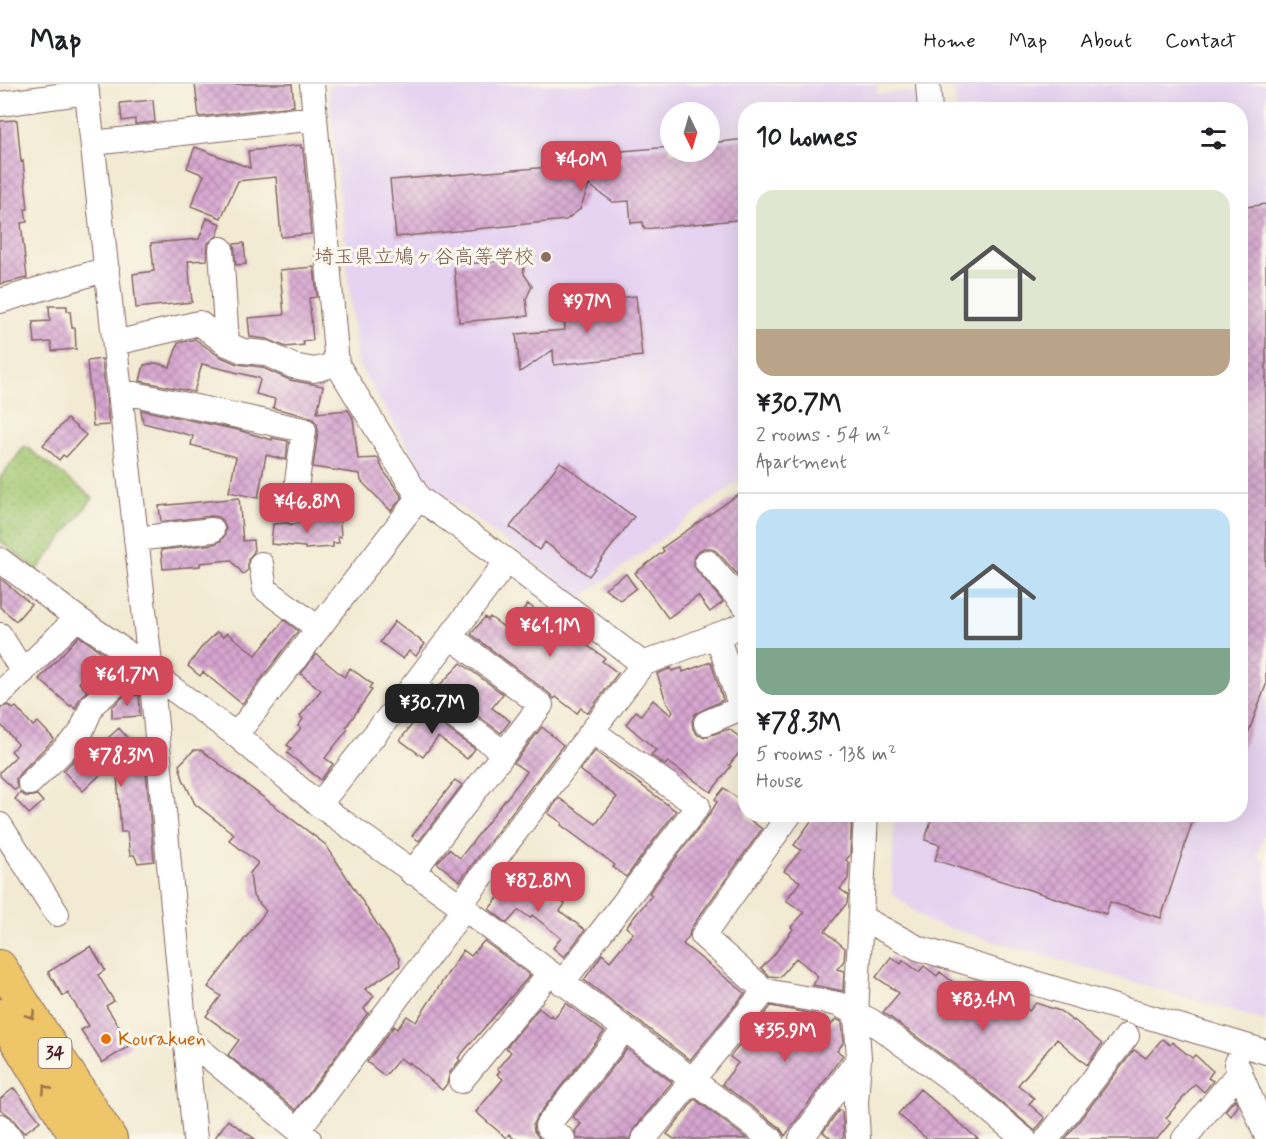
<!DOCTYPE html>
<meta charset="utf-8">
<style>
body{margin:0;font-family:Mynerve,"Klee One",sans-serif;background:#f6f6f6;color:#202124;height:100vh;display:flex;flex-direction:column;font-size:22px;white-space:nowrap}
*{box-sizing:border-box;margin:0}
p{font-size:20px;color:#757577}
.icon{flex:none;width:33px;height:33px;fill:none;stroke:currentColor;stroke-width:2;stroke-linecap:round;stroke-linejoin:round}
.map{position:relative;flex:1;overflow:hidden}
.details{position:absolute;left:738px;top:18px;width:510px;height:720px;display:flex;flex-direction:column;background:#fff;border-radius:24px;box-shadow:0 6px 24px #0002}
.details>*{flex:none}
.needle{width:39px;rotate:175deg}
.fabs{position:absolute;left:660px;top:18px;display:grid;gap:12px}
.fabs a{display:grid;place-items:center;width:60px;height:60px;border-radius:50%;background:#fff;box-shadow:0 6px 24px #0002;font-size:30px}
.price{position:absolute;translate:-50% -51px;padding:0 14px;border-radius:12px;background:#d1495b;color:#fff;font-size:20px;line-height:39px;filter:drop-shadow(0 2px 3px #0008)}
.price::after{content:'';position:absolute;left:50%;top:36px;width:18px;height:14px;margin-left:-9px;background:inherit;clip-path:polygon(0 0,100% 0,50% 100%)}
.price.on{background:#222;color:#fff}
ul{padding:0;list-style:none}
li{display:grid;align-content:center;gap:12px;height:318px;padding:0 18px}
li+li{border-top:2px solid #e0e0e0}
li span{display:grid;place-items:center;height:186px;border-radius:18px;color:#555}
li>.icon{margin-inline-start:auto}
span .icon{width:108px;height:108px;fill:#fffc;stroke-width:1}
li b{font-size:26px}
h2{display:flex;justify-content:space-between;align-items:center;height:72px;padding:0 18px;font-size:26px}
header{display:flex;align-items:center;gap:36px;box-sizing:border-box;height:84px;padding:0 30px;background:#fff;border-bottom:2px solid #e0e0e0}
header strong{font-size:28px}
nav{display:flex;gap:33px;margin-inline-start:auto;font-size:21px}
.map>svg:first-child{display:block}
</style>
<header>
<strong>Map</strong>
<nav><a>Home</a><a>Map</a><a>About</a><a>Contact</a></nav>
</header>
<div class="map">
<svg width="1266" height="1055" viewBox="0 0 1266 1055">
<defs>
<pattern id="park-dots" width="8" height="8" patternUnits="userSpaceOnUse" patternTransform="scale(1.5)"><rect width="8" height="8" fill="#a3c872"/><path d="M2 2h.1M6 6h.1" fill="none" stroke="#8eab63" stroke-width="1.8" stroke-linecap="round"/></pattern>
<pattern id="building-cross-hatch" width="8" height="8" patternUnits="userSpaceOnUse" patternTransform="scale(1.5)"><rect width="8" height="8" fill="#d7a6d1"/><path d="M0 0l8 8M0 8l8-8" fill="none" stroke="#b087aa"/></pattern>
</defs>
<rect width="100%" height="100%" fill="#fbf7ec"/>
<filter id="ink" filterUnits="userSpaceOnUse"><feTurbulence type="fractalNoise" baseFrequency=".0167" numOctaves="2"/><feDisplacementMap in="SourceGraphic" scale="12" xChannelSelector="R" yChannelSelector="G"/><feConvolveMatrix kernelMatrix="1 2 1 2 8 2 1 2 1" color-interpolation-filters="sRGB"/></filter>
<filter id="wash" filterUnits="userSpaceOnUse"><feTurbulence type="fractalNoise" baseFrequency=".008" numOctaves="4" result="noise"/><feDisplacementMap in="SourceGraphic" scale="24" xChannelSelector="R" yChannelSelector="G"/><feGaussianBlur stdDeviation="1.35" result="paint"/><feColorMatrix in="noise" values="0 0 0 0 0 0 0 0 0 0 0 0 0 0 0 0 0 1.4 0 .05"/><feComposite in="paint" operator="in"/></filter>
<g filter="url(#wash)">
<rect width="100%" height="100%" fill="#f2ead2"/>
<path fill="#e5d3f1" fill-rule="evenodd" d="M328,0H877L878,10L917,7L919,25L746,26L745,392L581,514L432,402L357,278ZM670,28H710V68H670Z
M953,0H1266V743L1257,772L1266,779V937L929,838L892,809L894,731L1240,730V26L956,25Z"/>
<path fill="url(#park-dots)" stroke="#76744e" stroke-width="1.5" d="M25,362L93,414L37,486L0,457V394Z"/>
<g id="blocks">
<path fill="url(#building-cross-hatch)" d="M195,0H292L294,22L199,33Z
M153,16L155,38L135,40V35L122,37L120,19Z
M17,36L21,78L23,77L28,125H25L27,138L21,139L27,194L0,200V37Z
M746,55V135L644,145L643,138L631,139L629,117L613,118L589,101L580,125L566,136L396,153L390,96L623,77L622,67L670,63V68H710V59Z
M301,61V64H303L311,150L281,153L276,93L238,97L221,134L191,122L204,91L187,84L195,63L250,84L248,67Z
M1266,120V601L1242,666L1240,665V124Z
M207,134L221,140L217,152L208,159L207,176L188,177L192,218L136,224L133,190L154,187L151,159L199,155Z
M244,159L246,180L236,181L234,160Z
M523,175L524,190L532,202L526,215L528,232L459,238L454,181Z
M314,183L317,213L309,214L313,256L303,257L304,261L286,263L267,255L250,253L248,234L284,231L280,186Z
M636,212L642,272L554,281L553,266L520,288L516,250L565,246L563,219Z
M49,222H67V227H70L72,244H75L76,265L52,267L51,258L35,259L33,238L50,237Z
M195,255L219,272L237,280L261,283L290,296L323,302L317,329L348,326L353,334L358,375L378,374L383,386L402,413L391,427L361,397L360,390L313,383L318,348L317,340L313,335L307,332L273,324L275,315L256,310L260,296L259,294L202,280L194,308L140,297L144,281L156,279L170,283L178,259Z
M102,275L109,341L93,342L87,277Z
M141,326L238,346L272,356V354L288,357L286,376L266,371L258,414L229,408L236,373L191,361L193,352L143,339Z
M67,335L86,351L66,373L63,371L59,376L43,361Z
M560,378L634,433L589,492L545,458L539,466L510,443Z
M746,405V500L717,468L711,464H704L697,468L694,473L693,481L723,518L710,528L698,512L668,534L635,489L664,467L662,464Z
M239,414L243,457L253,456L254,468L248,475V486L243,490L231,476L200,479V482L163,485L161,466L214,460L221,457L225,451L226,445L223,437L218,433L211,432L161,438L159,422Z
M331,435V438L340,437L341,453H338L339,459H333V463L305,465V463L271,460L273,440L286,439L292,441L302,438Z
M626,490L636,504L620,516L605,504Z
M0,494L31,520L16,537L0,523Z
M528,520L553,539L547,546L555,540L580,560L582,558L605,574L602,577L618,589L588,629L581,624L577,629L556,613L554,615L550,610L471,550L485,533L488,536L490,533L508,546Z
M284,536L298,547L242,620L203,588L200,592L188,582L201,564L217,548L223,553L227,549L256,571Z
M395,537L425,560L416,572L409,567L403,575L380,558Z
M79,552L104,570L79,599L87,607L80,614L75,625L72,621L70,622L39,595Z
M746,568V589H745L739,571Z
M316,570L344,593L350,584L372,600L369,604L372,606L346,643L348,645L325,674L333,680L321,696L287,669L291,664L287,661L301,644L298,642L303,635L300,632L321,606L301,590Z
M711,578L723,616L695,630L692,637L693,645L698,651L705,653L729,645L746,658V661L729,681L731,682L711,708L668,678L665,681L651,671L656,666L626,640L636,627L641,631L653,616L671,631L673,627L666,617L657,590L671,584L672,587L682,584L683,588Z
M461,579L503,610L492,624L510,637L501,649L438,603Z
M139,611L140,632L112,634V623L124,612Z
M9,621L13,625L16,623L33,642L38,638L54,655L20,689L16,695L17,704L15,706L0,692V688L16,672L11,667L18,660L0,640V624Z
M416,622L475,665L467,675L438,653L423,673L400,656L417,634L410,629Z
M542,643L563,661L460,797L437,779L449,765L460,774L527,688L514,679Z
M119,644L145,674L154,777L138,779L134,771H130L127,748H121L116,676L83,707L63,687L91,659L97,664Z
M194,666H201L326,761L399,874L400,882L365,905L374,912L364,925L368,929L296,1026L228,971L239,956L206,932L221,912L208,903L266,827L253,812L250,789L258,779L229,756L234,750L195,720L183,695L179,681Z
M595,667L676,727L626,793L613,783L615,781L561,741L562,739L548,729L559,714L596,740L617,713L580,686Z
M455,696L462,701L419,757L412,752Z
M724,704L746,721V733L762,745L691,844L689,852L683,860L745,909L690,976L584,896L602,870L610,877L633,849L626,843L652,811L649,809L709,731L717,718L715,715Z
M20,709L27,713L37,711L43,718L29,730L15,715Z
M816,730H852L850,771L846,776L849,779L848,795L840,805L848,811L847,819L825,847L845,864L844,877L837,885L844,887L843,907L813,901L818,892L796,874L780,893L769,892L761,884L773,872L793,845L791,843L804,829L786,816L800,798L784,787L801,766L794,761Z
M933,730H1195L1161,834L1110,818L1106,830L935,776L940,761L925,756Z
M515,793L534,809L538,805L550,814L552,810L565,820L560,827L585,846L564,873L553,864L561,854L532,831L530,834L519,826L507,839L489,825Z
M484,857L530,891L458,974L460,976L450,988L447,1000L442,1006L409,978L408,980L400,974L385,992L367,978L394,942L397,945L407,932L416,938L463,866L471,872Z
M91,862L105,886L98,891L114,917L106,922L131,961L102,979L81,946L89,942L68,909L63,912L48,888Z
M891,873L901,880L903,876L919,888L924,882L937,892L940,888L964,907L968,902L971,904L974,900L980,906L982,903L993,912L996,909L1004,915L1008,910L1029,927L1036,919L1060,927L1073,937L1074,936L1102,960L1087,981L1057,955L1018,1001L1034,1014L1029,1020L1045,1034L1035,1047L973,994L883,928L899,909L876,893Z
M566,919L604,948L536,1034L533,1040L534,1047L540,1055H514L509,1050L506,1054L476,1028L503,995L497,990L500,987L497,985L511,968L506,964L539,924L550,933L551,931L554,934Z
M771,922L818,931L831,941L836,935L842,938L844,958L837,967L843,971L785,1052L780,1044L722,1000L738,979L730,973Z
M1162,955L1170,961L1172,958L1192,974L1195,971L1213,987L1208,994L1213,997L1204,1008L1195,1000L1166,1034L1171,1038L1157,1055H1065L1134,966L1146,974Z
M627,965L672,998L633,1046L630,1055H577L575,1047L581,1040L573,1033Z
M14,1004L40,1037L24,1049L11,1033L0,1025V1015Z
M920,1005L978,1055H927L898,1030Z
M695,1015L747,1055H674L667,1050Z
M1235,1015L1238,1022L1231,1032L1225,1027Z
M839,1026L842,1028L844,1053L842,1055H832L823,1048Z
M228,1036L255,1055H214Z"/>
</g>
</g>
<g filter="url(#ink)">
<use href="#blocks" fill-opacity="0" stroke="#856665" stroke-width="1.5"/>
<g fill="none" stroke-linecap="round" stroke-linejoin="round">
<defs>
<path id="minor" d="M86,0L151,589L195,1055
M312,0L337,280L419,414L507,477L643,580
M928,0L930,26
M0,20L87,8
M93,59L315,34
M221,165L227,260
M0,217L107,185
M115,259L199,239L227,260L243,267L265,269L293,282L314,286L337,280
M120,307L304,346L293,427
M136,455L212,446
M0,476L77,534L142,579L149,581
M707,478L746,523
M261,480L265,505L318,544
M0,551L23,588
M151,589L236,651L319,721L460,821L771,1055
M413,602L504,669
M0,610L77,534
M706,639L741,624L717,551
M236,651L419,414
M30,699L80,650L93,620L142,579
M319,721L413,602L507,477
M790,730L703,852L765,907L838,920L871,937L964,1005L1024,1055
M0,741L57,830
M412,789L541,621L451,553
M460,821L643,580L746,540
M862,834L918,864L1266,968
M562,899L698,722L592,647
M187,955L309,1055
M1236,979L1266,1051
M461,997L549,890
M0,1042L11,1055
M298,1046L464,825
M563,1055L547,1042L624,946
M644,1055L765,907
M801,1055L859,974
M858,1055L856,1019L859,974L856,930L866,730
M1047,1055L1127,952
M1184,1055L1240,987"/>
<path id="major" d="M0,882L111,1055
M0,931L77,1055"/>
</defs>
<use href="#minor" stroke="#856665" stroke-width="26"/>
<use href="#major" stroke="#856665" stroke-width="34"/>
<use href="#minor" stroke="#fff" stroke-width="24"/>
<use href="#major" stroke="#eec569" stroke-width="32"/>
</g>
<defs><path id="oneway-chevron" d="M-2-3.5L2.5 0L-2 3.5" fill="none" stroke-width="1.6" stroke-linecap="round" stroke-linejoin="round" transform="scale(1.5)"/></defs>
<g stroke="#9c724a">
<use href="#oneway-chevron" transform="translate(31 931) rotate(57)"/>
<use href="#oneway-chevron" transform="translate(46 1005) rotate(-122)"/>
</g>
</g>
<circle fill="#8d6e63" stroke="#fbf7ec" stroke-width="2" cx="546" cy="173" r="6"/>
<circle fill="#e8710a" stroke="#fbf7ec" stroke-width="2" cx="106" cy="955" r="6"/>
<g text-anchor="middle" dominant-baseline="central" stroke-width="6" stroke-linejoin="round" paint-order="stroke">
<rect fill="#fbf7ec" stroke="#7f6065" stroke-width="1.5" x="38.5" y="954" width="33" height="30" rx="4.5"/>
<g font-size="18" font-weight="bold" fill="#4a1f2b">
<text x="55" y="969">34</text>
</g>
<g font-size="20" fill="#785e54" stroke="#fbf7ec" text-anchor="end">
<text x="534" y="173">埼玉県立鳩ヶ谷高等学校</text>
</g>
<g font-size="20" fill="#c56008" stroke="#fbf7ec" text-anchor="start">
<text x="118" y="955">Kourakuen</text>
</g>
</g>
</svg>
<div class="fabs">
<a><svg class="needle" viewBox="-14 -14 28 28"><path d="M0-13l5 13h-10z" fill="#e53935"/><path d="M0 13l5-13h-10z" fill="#757577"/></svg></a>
</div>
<b class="price" style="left:581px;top:108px">¥40M</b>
<b class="price" style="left:587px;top:250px">¥97M</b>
<b class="price" style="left:307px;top:450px">¥46.8M</b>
<b class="price" style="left:550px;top:574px">¥61.1M</b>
<b class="price" style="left:127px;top:623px">¥61.7M</b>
<b class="price on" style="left:432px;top:651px">¥30.7M</b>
<b class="price" style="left:121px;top:704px">¥78.3M</b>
<b class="price" style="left:538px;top:829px">¥82.8M</b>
<b class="price" style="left:983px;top:948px">¥83.4M</b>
<b class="price" style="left:785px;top:979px">¥35.9M</b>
<section class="details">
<h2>10 homes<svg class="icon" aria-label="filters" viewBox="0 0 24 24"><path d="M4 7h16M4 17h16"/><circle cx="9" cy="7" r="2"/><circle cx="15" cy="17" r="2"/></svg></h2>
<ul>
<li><span style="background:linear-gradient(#dfe7d0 75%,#b9a48a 0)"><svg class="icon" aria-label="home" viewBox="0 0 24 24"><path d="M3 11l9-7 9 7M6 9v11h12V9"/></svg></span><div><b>¥30.7M</b><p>2 rooms · 54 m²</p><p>Apartment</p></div></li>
<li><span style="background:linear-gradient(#bfe0f5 75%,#7fa58c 0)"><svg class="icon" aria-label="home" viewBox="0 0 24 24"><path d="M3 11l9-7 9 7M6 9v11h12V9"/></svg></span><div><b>¥78.3M</b><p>5 rooms · 138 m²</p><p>House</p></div></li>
</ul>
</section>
</div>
